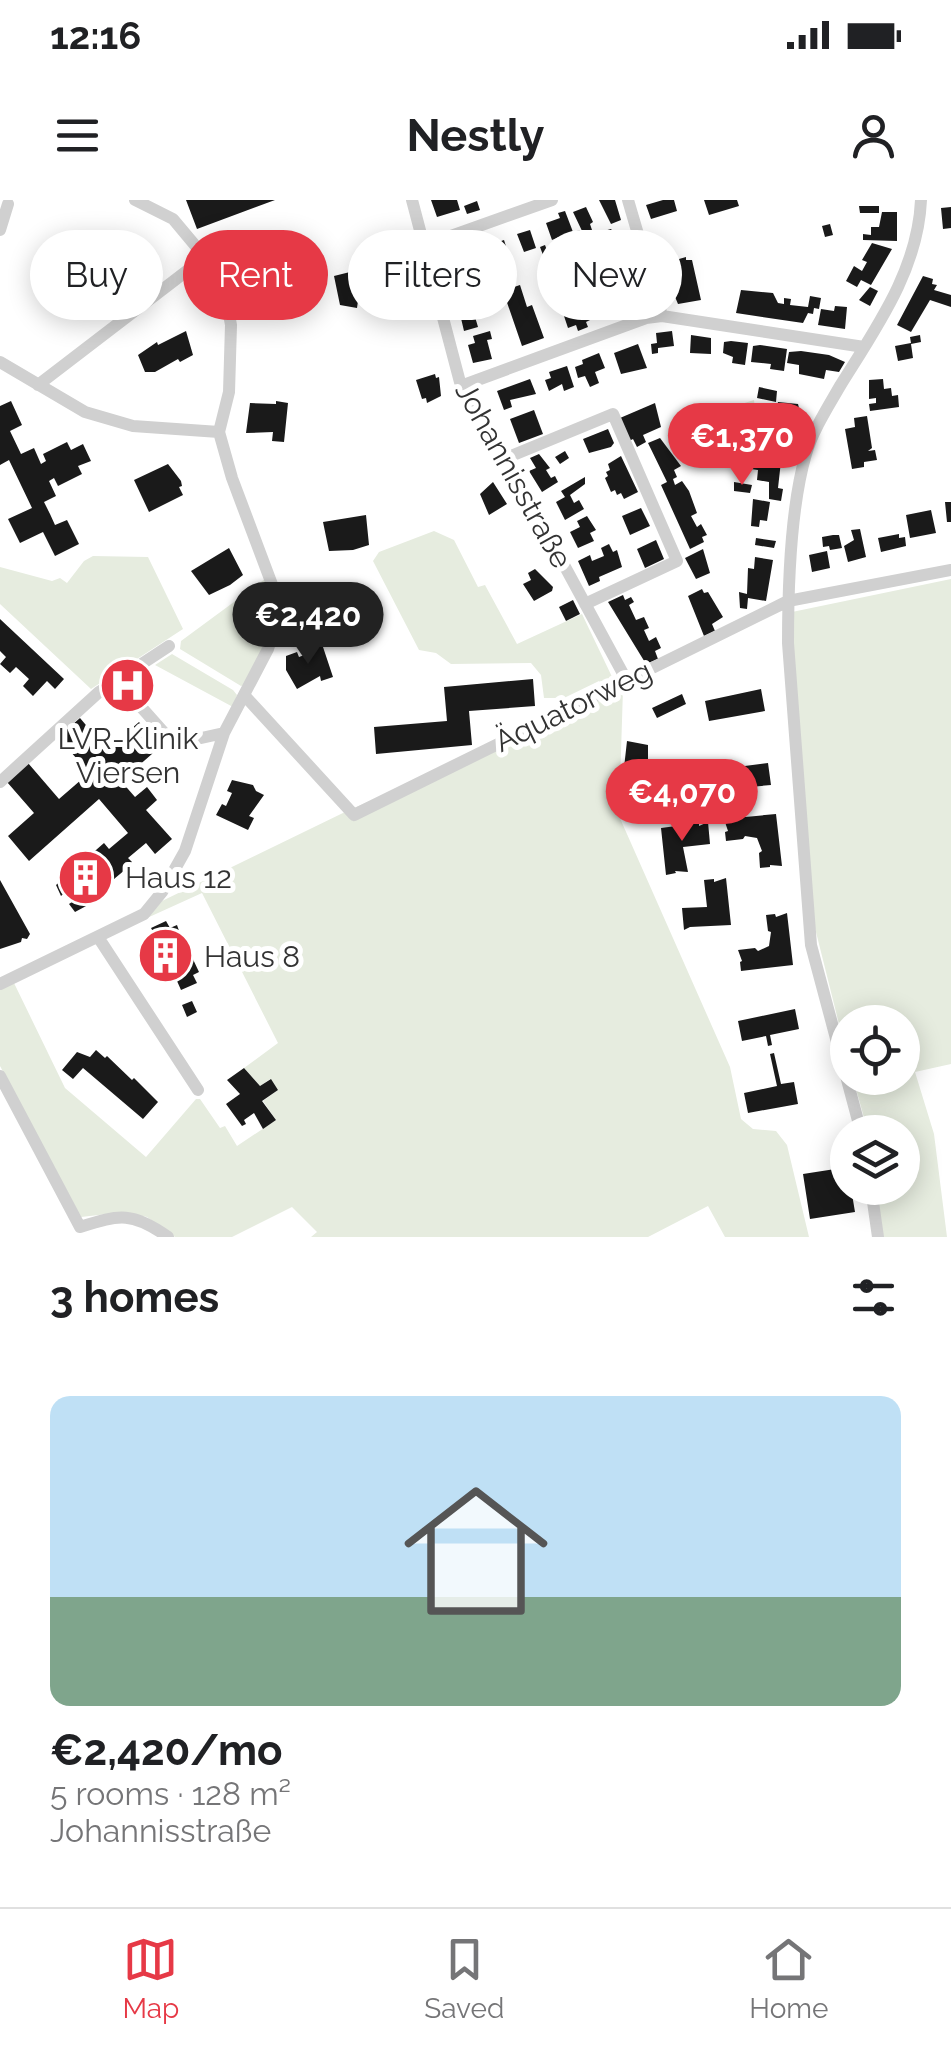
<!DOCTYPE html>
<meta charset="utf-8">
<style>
body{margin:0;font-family:Raleway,sans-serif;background:#f2f2f2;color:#202124;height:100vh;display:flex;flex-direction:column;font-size:38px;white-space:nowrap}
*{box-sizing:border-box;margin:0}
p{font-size:32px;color:#757577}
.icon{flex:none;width:55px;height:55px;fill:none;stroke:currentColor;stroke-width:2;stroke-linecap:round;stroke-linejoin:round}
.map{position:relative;height:1037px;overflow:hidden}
.side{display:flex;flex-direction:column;background:#fff;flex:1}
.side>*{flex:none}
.guide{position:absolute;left:30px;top:30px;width:892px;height:90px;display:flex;gap:20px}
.tools{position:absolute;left:830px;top:805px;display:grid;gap:20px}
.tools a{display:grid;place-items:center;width:90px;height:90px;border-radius:50%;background:#fff;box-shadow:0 5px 25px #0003;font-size:50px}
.price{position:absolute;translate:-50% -85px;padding:0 22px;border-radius:35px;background:#e63946;color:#fff;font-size:32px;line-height:65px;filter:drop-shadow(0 2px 5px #0008)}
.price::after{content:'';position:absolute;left:50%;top:60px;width:30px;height:22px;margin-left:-15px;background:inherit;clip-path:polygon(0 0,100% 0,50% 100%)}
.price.active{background:#222;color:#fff}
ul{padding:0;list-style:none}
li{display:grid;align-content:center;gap:20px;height:530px;padding:0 50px}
li span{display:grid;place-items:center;height:310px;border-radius:20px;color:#555}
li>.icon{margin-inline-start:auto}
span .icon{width:180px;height:180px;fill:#fffc;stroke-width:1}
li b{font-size:42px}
h2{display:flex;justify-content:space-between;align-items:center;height:120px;padding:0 50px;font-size:42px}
.tag{padding:0 35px;border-radius:45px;background:#fff;box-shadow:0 5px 25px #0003;font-size:35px;line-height:90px}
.tag.active{background:#e63946;color:#fff}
.status{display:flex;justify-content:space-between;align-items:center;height:70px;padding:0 50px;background:#fff;direction:ltr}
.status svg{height:28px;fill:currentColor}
header{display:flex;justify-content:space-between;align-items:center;height:130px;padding:0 50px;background:#fff;font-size:45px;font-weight:700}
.tab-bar{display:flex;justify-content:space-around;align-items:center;height:140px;border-top:2px solid #e0e0e0;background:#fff;font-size:28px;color:#757577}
.tab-bar a{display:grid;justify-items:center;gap:5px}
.tab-bar .active{color:#e63946}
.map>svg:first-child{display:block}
</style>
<div class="status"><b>12:16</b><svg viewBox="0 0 49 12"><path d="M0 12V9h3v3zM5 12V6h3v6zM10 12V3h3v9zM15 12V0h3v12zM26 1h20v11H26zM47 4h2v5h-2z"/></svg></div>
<header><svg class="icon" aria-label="menu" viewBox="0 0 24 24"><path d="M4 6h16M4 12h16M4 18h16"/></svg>Nestly<svg class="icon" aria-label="person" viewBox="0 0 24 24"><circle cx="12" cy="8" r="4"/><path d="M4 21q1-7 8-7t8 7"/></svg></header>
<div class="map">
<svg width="951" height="1037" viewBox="0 0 951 1037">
<rect width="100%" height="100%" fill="#fff"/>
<path fill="#e6ecdf" d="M754,200L758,234L755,238L698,260L679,224Z
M434,331L454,340L478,387L485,385L517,444L582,414L614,481L603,487L599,481L564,498H544L541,475L531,463L451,464L436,453L419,450L373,361L379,352Z
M93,356L148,357L183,429L91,489L0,404V367L52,381L60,378L67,383L84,361Z
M265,379L269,381C274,424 265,447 245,485L241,486L180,449L181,441Z
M951,379V864L915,872L934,934L947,1037H883L876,988H902V932H868L853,878H902V822H848L847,856L813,720L791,441L792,412Z
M172,454L233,490L237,495L233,507L155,465Z
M623,489L619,616L730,867L741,919L753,929L776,931L787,945L809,1037H725L708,1006L648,1037H311L317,1032L292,1007L232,1037H175L147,1017L125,1012L81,1017L0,866V790L14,783L65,888L146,957L196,899H200L220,928L225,926L237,946L276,920L263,901L278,890L270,879L260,886L244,868L278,843L202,693L147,718L162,701L345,612Z"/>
<path fill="#1a1a1a" d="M186,0H275L197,29Z
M431,0H457L460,10L437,17Z
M599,0H615L621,20L611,24Z
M663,0H674L677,11L651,19L646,5Z
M704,0H737L739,6L709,15Z
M477,1L480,10L467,14L464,6Z
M859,6H879V13H860Z
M586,7L593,22L590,24L592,30L583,33L573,12Z
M951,7V28L943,29L941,8Z
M565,11L573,32L580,30L584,40L576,42L575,39L561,44L559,37L552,40L546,23L560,18L558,13Z
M882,12H897V41L863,40V34L871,35V27H879Z
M830,24L833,35L825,37L822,26Z
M611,29L619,40L610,44L613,51L620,49L636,104L637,110L626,114L624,108L615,112L595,49L609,44L604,31Z
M530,30L536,48L524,52L517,34Z
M504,40L512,65L499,70L490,45Z
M872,43L892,49L871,85L861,80L857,87L846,81L854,66L862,71L867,62L862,60Z
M545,45L551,61L546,63L540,47Z
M461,50L473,83L457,89L445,56Z
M686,57V60H692L701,100L678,104L668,80H671L665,63Z
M560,62L563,69L567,68L574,90L578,88L582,99L576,101L580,112L588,109L592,119L586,122L588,127L578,131L576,125L568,128L550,74L549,66Z
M74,63L87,79L86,83L56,104L43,88Z
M362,69L372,94L358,101L357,108L340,105L334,76Z
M923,76L933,79L932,84L937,85L934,90L951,95V107L930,100L911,132L897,125Z
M512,81L514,87L520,85L527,107L532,105L544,138L522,146L501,85Z
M870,87L878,91L870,106L859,100Z
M741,90L773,93L778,103L784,104V98L791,99L790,105L808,107L810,96L821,98L819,109L814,108L813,114L808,113L803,123L736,113Z
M473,94L477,103L464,108L460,99Z
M835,106L847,107L845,129L818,125L821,109L834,111Z
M473,110L478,127L464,131L460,114Z
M186,131L193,155L180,162L178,159L155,172H145L138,155L157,142L158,145Z
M490,131L492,139L487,140L492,159L473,163L468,145L475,143L473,136Z
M672,131L674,146L658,148V153L652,154L651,144L657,143L656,133Z
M691,135L711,138V154L690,153Z
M920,135L921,142L911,144L913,158L898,161L895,146L911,143L910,137Z
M731,141L748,143L745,165L732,163L733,157L723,153L724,142Z
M638,144L647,168L621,174L614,153Z
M760,145L787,149L784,171L770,169L771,164L751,162L753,146Z
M801,151L829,155L845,162L839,172L826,170L824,179L799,174V165L787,163L789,152Z
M599,153L605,168L595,172L599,183L590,187L585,176L578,178L575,167L583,164L582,160Z
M567,166L574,187L564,191L562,184L549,191L545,180L551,178L549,172Z
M435,174L436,178L439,177L441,196L427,203L426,198L422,199L416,180Z
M530,179L536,194L510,200L512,207L504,210L497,191Z
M883,179L884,189L891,188L892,196L898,195L899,207L870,211L869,204L876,203V198L869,199V180Z
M759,187L777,191L776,202L757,198Z
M11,201L22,225L10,231L21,254L34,248L41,264L46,261L43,254L67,242L71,250L83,244L91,261L78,266L82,274L58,286L54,278L49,281L56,296L44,302L50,314L55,325L67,320L79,344L55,356L43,332L20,343L8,319L32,308L9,260L0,265V206Z
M276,201L288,203L284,242L272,241L273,232L246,233L250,203L276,204Z
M778,202L798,204L800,212L794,236L782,234L781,240L770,238Z
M655,203L661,227L643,235L646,242L637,247L633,239L629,241L620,218Z
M534,210L543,234L519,243L510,219Z
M867,216L872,248L868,251L875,250L877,260L864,262V267L852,269L845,229L855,227L854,218Z
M608,229L614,243L611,247L589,253L583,239Z
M660,238L681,266L674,270L677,277L673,279L675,285L682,281L689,291L697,313L691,316L697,327L701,324L707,335L702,337L704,342L690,349L661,285L667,282L648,243Z
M761,249L782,252L778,288L783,289L781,301L769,299V282L757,280L758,270L751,269L753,258L760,259Z
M565,251L569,258L560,264L555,257Z
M539,254L550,268L546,270L551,278L555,276L558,282L542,292L529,271L536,268L530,258Z
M621,256L638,292L624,299L621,293L617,295L615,290L611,292L605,278L608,276L606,272L610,270L608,264Z
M168,264L181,281L182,286L179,287L183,295L149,312L134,280Z
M585,277V284L570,295L574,303L579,300L584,309L565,320L556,302L565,297L561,291Z
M493,282L507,304L489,315L480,294Z
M734,282L752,285L750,293L734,291Z
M753,299L770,302L767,321L760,320L759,327L751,326Z
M945,302H951V322H947Z
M641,308L650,326L630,335L622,316Z
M931,310L936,333L910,338L906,315Z
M366,315L369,345L353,350L329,351L323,322Z
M587,316L596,330L590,333L594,341L578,348L570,332L580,327L577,321Z
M860,329L866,357L848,362L844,346L854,340L851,330Z
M899,334V338L905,337L906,346L881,352L878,338Z
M833,335H839L842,348L830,350L829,346L823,347L822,337Z
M756,338L776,341L774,348L755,345Z
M656,340L664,359L645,368L637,349Z
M609,344L613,352L617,350L622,367L599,377L600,381L589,386L578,361L590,355L592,361L604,356L601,348Z
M229,348L243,375L230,385L209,395L191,371Z
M703,349L710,373L696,379L685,358Z
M827,351L830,368L812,372L809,355Z
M755,357L773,360L766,401L748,398L747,409L740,408L739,392L747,394L748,368L754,369Z
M535,369L553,387L552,391L534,401L523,384L531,380L528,373Z
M702,389L704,393L708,392L723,417L712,424L715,431L704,436L688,396Z
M623,395L625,400L631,397L634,402L629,405L636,420L644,417L649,428L644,430L649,441L656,437L661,448L655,451L658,459L646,464L608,402Z
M573,400L580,414L566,421L559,407Z
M0,419L64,479L55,489L47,481L33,496L23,486L29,479L16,467L10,473L0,464L6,457L0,451Z
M322,444L333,477L321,481L320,476L297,489L286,470V456L297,452L299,457L312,452L310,447Z
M533,479L535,506L469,511L472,545L376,554L374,527L447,521L444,487Z
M761,489L765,511L709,521L705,501Z
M682,494L686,504L657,518L652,508Z
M80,518L107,550L139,522L160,547L121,581L135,597L147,587L157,600L146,610L172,639L155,654L146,643L128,658L132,662L126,669L114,679L110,674L87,695L90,699L86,702L88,705L75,712L69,704L72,702L64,693L61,696L56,685L104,643L109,649L128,633L99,599L29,661L8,636L34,613L7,582L28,563L59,599L89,573L58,537Z
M627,541L648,545V567L639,568V572H643L642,587L622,586Z
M768,563L771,585L716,590L714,570Z
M232,580L253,585L256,591L264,595L249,616L254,618L248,630L216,615L222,604L226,606L232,593L227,591Z
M776,614L782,666L770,665V667L760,668L759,653L762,651L757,638L745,636L743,639L726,641L725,632L728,631L724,619Z
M708,622L710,644L683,647L688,672L675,671L676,673L666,675L661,628L699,623V626Z
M726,678L731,725L690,727L684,730L682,708L707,707L704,680L714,679V682Z
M0,680L30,734L27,739L22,738L21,742L0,749Z
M787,713L793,765L741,771L740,762L742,761L738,750L755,748L758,751L769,746L771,732L768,731L766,715L775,714L776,717Z
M166,721L170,728L177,725L188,757L191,755L199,772L193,775L197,783L181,790L173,772L161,778L163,782L155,781L150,772L153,771L142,755L161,746L151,728Z
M192,801L197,812L187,817L182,805Z
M795,809L799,829L770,835L772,845L768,846L766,836L742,841L738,821Z
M96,850L105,858L107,856L132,880L134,878L158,902L143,919L83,868L73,879L62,870L77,852L90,857Z
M774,853L781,884L794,882L798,904L748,913L744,893L777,886L770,854Z
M244,868L260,886L271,879L278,890L262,901L276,920L263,929L254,913L244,920L246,924L242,926L226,904L240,894L227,880Z
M848,967V988H851L855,1012L810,1019L803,974Z"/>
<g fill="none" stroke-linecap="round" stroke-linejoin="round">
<path stroke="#d0d0d0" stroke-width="12" d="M412,0L461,186L506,258L627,481
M628,0L662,116
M0,30L8,4
M423,46L552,0
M0,162L85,212L133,226L219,232
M38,185L205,57
M461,186L646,118L662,116L864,147
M506,258L613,214L677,361L585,404
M118,481L174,544L224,533
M245,496L354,615L788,401L951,370
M0,582L99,492L169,446
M98,737L198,890
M0,784L144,714L162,692L185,651L224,533L268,449L276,423V395L232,278L219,232L229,192L231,125L226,98L209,62L173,19L135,0
M0,876L80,1027C120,1014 133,1012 168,1037
M861,932L811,745L788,443C788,389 791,305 806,254C813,230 828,207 840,186C876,128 918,70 921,0
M871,988L878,1037"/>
</g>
<defs>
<symbol id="hospital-disc" viewBox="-11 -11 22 22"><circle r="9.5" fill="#e63946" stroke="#fff"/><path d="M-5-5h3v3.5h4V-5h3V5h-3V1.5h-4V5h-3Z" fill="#fff"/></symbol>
<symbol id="building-disc" viewBox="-11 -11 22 22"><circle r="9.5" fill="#e63946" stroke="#fff"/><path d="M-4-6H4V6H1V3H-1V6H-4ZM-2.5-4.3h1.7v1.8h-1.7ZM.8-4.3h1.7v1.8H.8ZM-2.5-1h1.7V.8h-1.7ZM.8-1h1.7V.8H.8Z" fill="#fff"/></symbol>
</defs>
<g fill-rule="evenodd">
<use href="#hospital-disc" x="96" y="454" width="63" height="63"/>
<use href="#building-disc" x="54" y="646" width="63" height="63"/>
<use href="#building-disc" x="134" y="724" width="63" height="63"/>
</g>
<g text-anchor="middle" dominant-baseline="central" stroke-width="10" stroke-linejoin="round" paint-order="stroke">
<g font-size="30" fill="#333" stroke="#fff">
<text transform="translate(514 275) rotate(61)">Johannisstraße</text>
<text transform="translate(573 506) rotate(-26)">Äquatorweg</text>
</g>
<g font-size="30" fill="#333" stroke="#fff" text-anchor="start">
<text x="128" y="538" text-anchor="middle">LVR-Klinik<tspan x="128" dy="34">Viersen</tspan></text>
<text x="125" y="677">Haus 12</text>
<text x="204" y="756">Haus 8</text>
</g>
</g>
</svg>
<div class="tools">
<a><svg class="icon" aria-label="locate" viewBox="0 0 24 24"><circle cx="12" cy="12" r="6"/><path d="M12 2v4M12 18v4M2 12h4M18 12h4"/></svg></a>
<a><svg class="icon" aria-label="layers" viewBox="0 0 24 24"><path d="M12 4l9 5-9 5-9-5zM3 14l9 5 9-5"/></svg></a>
</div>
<b class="price" style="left:742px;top:288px">€1,370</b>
<b class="price active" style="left:308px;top:467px">€2,420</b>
<b class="price" style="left:682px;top:644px">€4,070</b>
<div class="guide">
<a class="tag">Buy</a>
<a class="tag active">Rent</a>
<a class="tag">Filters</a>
<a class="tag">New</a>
</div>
</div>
<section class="side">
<h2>3 homes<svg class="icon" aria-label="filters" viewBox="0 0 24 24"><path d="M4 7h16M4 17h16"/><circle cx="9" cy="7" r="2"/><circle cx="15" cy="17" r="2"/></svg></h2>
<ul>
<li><span style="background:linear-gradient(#bfe0f5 65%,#7fa58c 0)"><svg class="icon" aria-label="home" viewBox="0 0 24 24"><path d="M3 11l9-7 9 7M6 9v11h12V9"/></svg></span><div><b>€2,420/mo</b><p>5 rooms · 128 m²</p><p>Johannisstraße</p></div></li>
</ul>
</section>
<nav class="tab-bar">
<a class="active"><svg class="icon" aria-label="map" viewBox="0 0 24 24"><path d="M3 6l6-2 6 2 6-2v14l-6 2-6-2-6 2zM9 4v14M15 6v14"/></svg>Map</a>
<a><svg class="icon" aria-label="saved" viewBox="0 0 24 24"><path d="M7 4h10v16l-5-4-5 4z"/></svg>Saved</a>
<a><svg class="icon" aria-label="home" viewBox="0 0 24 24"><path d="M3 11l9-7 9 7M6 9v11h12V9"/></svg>Home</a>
</nav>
